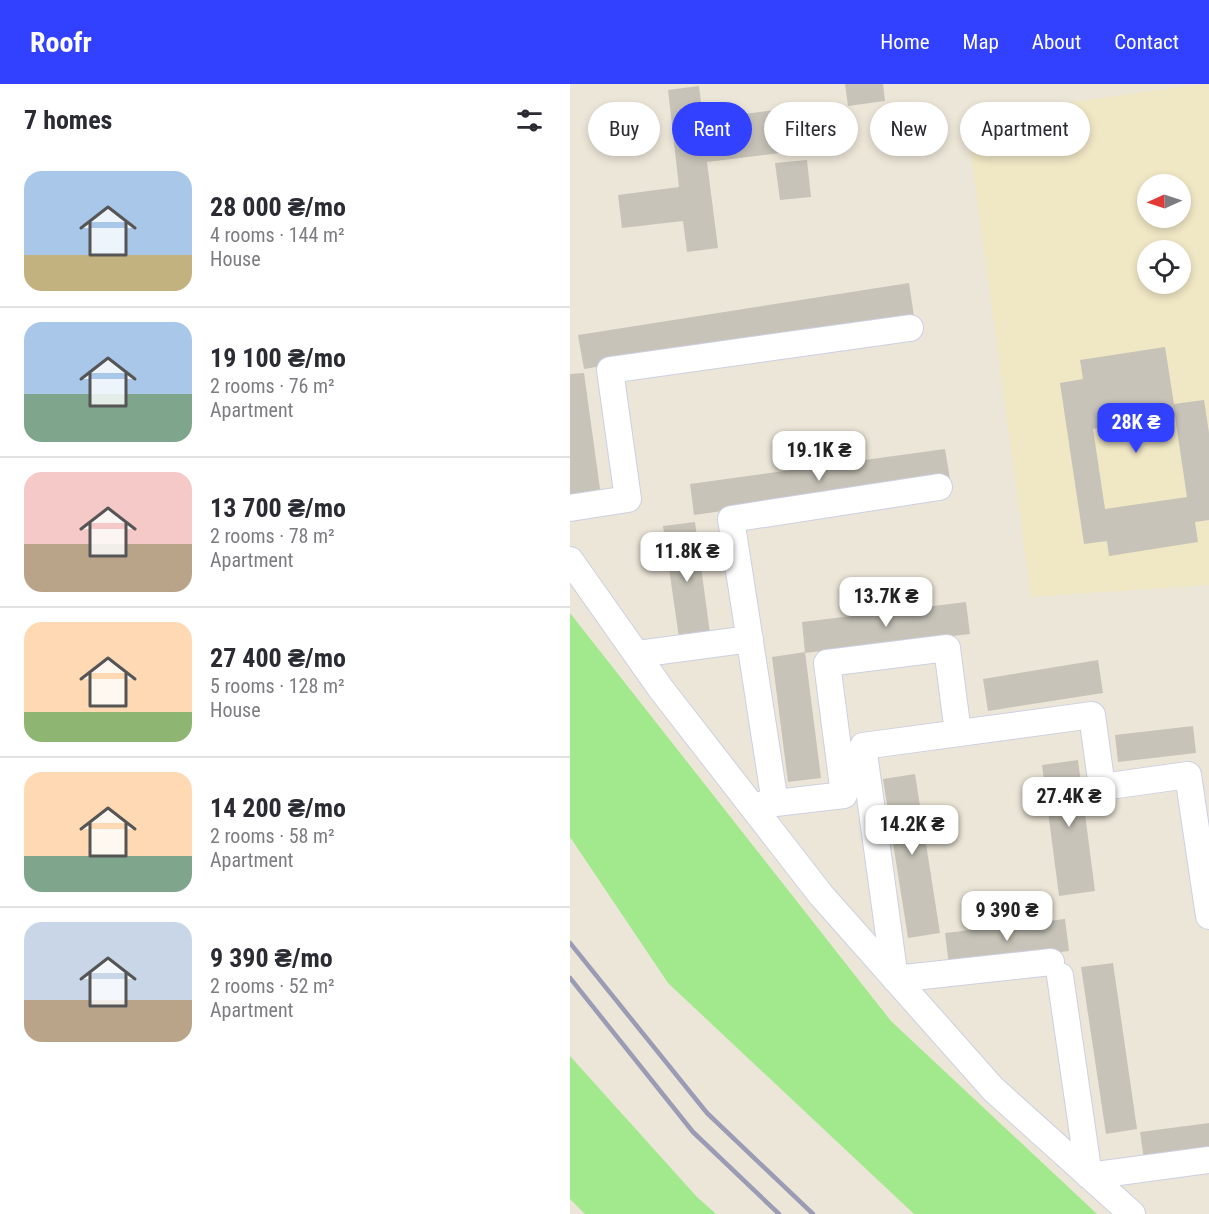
<!DOCTYPE html>
<meta charset="utf-8">
<style>
body{margin:0;font-family:"Roboto Condensed",sans-serif;background:#f7f7f7;color:#2b2b33;height:100vh;display:flex;flex-direction:column;font-size:22px;white-space:nowrap}
*{box-sizing:border-box;margin:0}
p{font-size:20px;color:#7c7c81}
.icon{flex:none;width:33px;height:33px;fill:none;stroke:currentColor;stroke-width:2;stroke-linecap:round;stroke-linejoin:round}
.map{position:relative;flex:1;overflow:hidden}
.details{display:flex;flex-direction:column;background:#fff;width:570px}
.details>*{flex:none}
.hud{position:absolute;left:18px;top:18px;width:531px;height:54px;display:flex;gap:12px}
.needle{width:39px;rotate:267deg}
.tools{position:absolute;left:567px;top:90px;display:grid;gap:12px}
.tools a{display:grid;place-items:center;width:54px;height:54px;border-radius:50%;background:#fff;box-shadow:0 3px 9px #0003;font-size:30px}
.price{position:absolute;translate:-50% -51px;padding:0 14px;border-radius:12px;background:#fff;color:#222;font-size:20px;line-height:39px;filter:drop-shadow(0 2px 3px #0008)}
.price::after{content:'';position:absolute;left:50%;top:36px;width:18px;height:14px;margin-left:-9px;background:inherit;clip-path:polygon(0 0,100% 0,50% 100%)}
.price.on{background:#3241ff;color:#fff}
ul{padding:0;list-style:none}
li{display:flex;align-items:center;gap:18px;height:150px;padding:0 24px}
li+li{border-top:2px solid #e1e1e2}
li span{display:grid;place-items:center;flex:none;width:168px;height:120px;border-radius:18px;color:#555}
li>.icon{margin-inline-start:auto}
span .icon{width:72px;height:72px;fill:#fffc;stroke-width:1}
li b{font-size:26px}
h2{display:flex;justify-content:space-between;align-items:center;height:72px;padding:0 24px;font-size:26px}
.chip{padding:0 21px;border-radius:27px;background:#fff;box-shadow:0 3px 9px #0003;font-size:21px;line-height:54px}
.chip.on{background:#3241ff;color:#fff}
header{display:flex;align-items:center;gap:36px;box-sizing:border-box;height:84px;padding:0 30px;background:#3241ff;color:#fff}
header strong{font-size:28px}
nav{display:flex;gap:33px;margin-inline-start:auto;font-size:21px}
main{display:flex;flex:1;min-height:0}
.map>svg:first-child{display:block}
</style>
<header>
<strong>Roofr</strong>
<nav><a>Home</a><a>Map</a><a>About</a><a>Contact</a></nav>
</header>
<main>
<section class="details">
<h2>7 homes<svg class="icon" aria-label="filters" viewBox="0 0 24 24"><path d="M4 7h16M4 17h16"/><circle cx="9" cy="7" r="2"/><circle cx="15" cy="17" r="2"/></svg></h2>
<ul>
<li><span style="background:linear-gradient(#a9c7e8 70%,#c2b280 0)"><svg class="icon" aria-label="home" viewBox="0 0 24 24"><path d="M3 11l9-7 9 7M6 9v11h12V9"/></svg></span><div><b>28 000 ₴/mo</b><p>4 rooms · 144 m²</p><p>House</p></div></li>
<li><span style="background:linear-gradient(#a9c7e8 60%,#7fa58c 0)"><svg class="icon" aria-label="home" viewBox="0 0 24 24"><path d="M3 11l9-7 9 7M6 9v11h12V9"/></svg></span><div><b>19 100 ₴/mo</b><p>2 rooms · 76 m²</p><p>Apartment</p></div></li>
<li><span style="background:linear-gradient(#f6c9c9 60%,#b9a48a 0)"><svg class="icon" aria-label="home" viewBox="0 0 24 24"><path d="M3 11l9-7 9 7M6 9v11h12V9"/></svg></span><div><b>13 700 ₴/mo</b><p>2 rooms · 78 m²</p><p>Apartment</p></div></li>
<li><span style="background:linear-gradient(#ffd9b3 75%,#8fb573 0)"><svg class="icon" aria-label="home" viewBox="0 0 24 24"><path d="M3 11l9-7 9 7M6 9v11h12V9"/></svg></span><div><b>27 400 ₴/mo</b><p>5 rooms · 128 m²</p><p>House</p></div></li>
<li><span style="background:linear-gradient(#ffd9b3 70%,#7fa58c 0)"><svg class="icon" aria-label="home" viewBox="0 0 24 24"><path d="M3 11l9-7 9 7M6 9v11h12V9"/></svg></span><div><b>14 200 ₴/mo</b><p>2 rooms · 58 m²</p><p>Apartment</p></div></li>
<li><span style="background:linear-gradient(#c9d6e8 65%,#b9a48a 0)"><svg class="icon" aria-label="home" viewBox="0 0 24 24"><path d="M3 11l9-7 9 7M6 9v11h12V9"/></svg></span><div><b>9 390 ₴/mo</b><p>2 rooms · 52 m²</p><p>Apartment</p></div></li>
</ul>
</section>
<div class="map">
<svg width="639" height="1130" viewBox="0 0 639 1130">
<rect width="100%" height="100%" fill="#ece6d8"/>
<path fill="#f0e7c5" fill-rule="evenodd" d="M632,0H639V501L461,513L396,33ZM578,100H610V134H578ZM578,166H610V200H578Z"/>
<path fill="#a2e98e" d="M0,529L321,937L527,1130H344L98,899L0,753Z
M0,972L127,1113L146,1130H15L0,1115Z"/>
<path fill="#c7c3b8" fill-rule="evenodd" d="M275,0H313L315,17L278,22Z
M129,2L133,35L205,26L210,69L137,78L148,164L117,168L113,137L52,144L48,111L109,103L98,6Z
M237,76L241,113L210,116L205,79Z
M339,199L344,232L14,285L8,251Z
M595,263L604,320L634,316L639,349V436L625,438L628,458L539,472L537,457L514,460L490,299L513,295L510,276ZM605,333L617,413L535,425L523,345Z
M14,289L31,412L0,416V290Z
M375,365L380,395L124,431L120,400Z
M125,438L141,557L110,561L93,442Z
M396,518L400,550L235,569L232,538Z
M235,568L251,694L218,698L202,573Z
M528,576L533,609L418,627L413,595Z
M623,642L626,669L548,678L545,651Z
M508,676L525,807L489,812L472,681Z
M345,690L370,849L338,854L313,695Z
M495,835L499,867L379,881L375,849Z
M543,879L567,1045L536,1050L511,883Z
M639,1039V1067L574,1076L570,1048Z"/>
<g fill="none" stroke-linecap="round" stroke-linejoin="round">
<defs>
<path id="minor" d="M0,424L58,415L40,286L340,244
M0,476L91,605L251,811L423,1005L562,1130
M68,570L180,555
M205,719L161,435L369,403
M189,721L274,711L257,579L377,564L388,649
M481,878L325,895L293,662L522,631L532,703L618,691L639,832
M490,892L519,1092L639,1076"/>
</defs>
<use href="#minor" stroke="#cdcfe3" stroke-width="28"/>
<use href="#minor" stroke="#fff" stroke-width="26"/>
<path stroke="#9a9bb5" stroke-width="4.5" d="M0,859L137,1029L243,1130
M0,894L123,1048L209,1130"/>
</g>
</svg>
<div class="tools">
<a><svg class="needle" viewBox="-14 -14 28 28"><path d="M0-13l5 13h-10z" fill="#e53935"/><path d="M0 13l5-13h-10z" fill="#7c7c81"/></svg></a>
<a><svg class="icon" aria-label="locate" viewBox="0 0 24 24"><circle cx="12" cy="12" r="6"/><path d="M12 2v4M12 18v4M2 12h4M18 12h4"/></svg></a>
</div>
<b class="price on" style="left:566px;top:370px">28K ₴</b>
<b class="price" style="left:249px;top:398px">19.1K ₴</b>
<b class="price" style="left:117px;top:499px">11.8K ₴</b>
<b class="price" style="left:316px;top:544px">13.7K ₴</b>
<b class="price" style="left:499px;top:744px">27.4K ₴</b>
<b class="price" style="left:342px;top:772px">14.2K ₴</b>
<b class="price" style="left:437px;top:858px">9 390 ₴</b>
<div class="hud">
<a class="chip">Buy</a>
<a class="chip on">Rent</a>
<a class="chip">Filters</a>
<a class="chip">New</a>
<a class="chip">Apartment</a>
</div>
</div>
</main>
